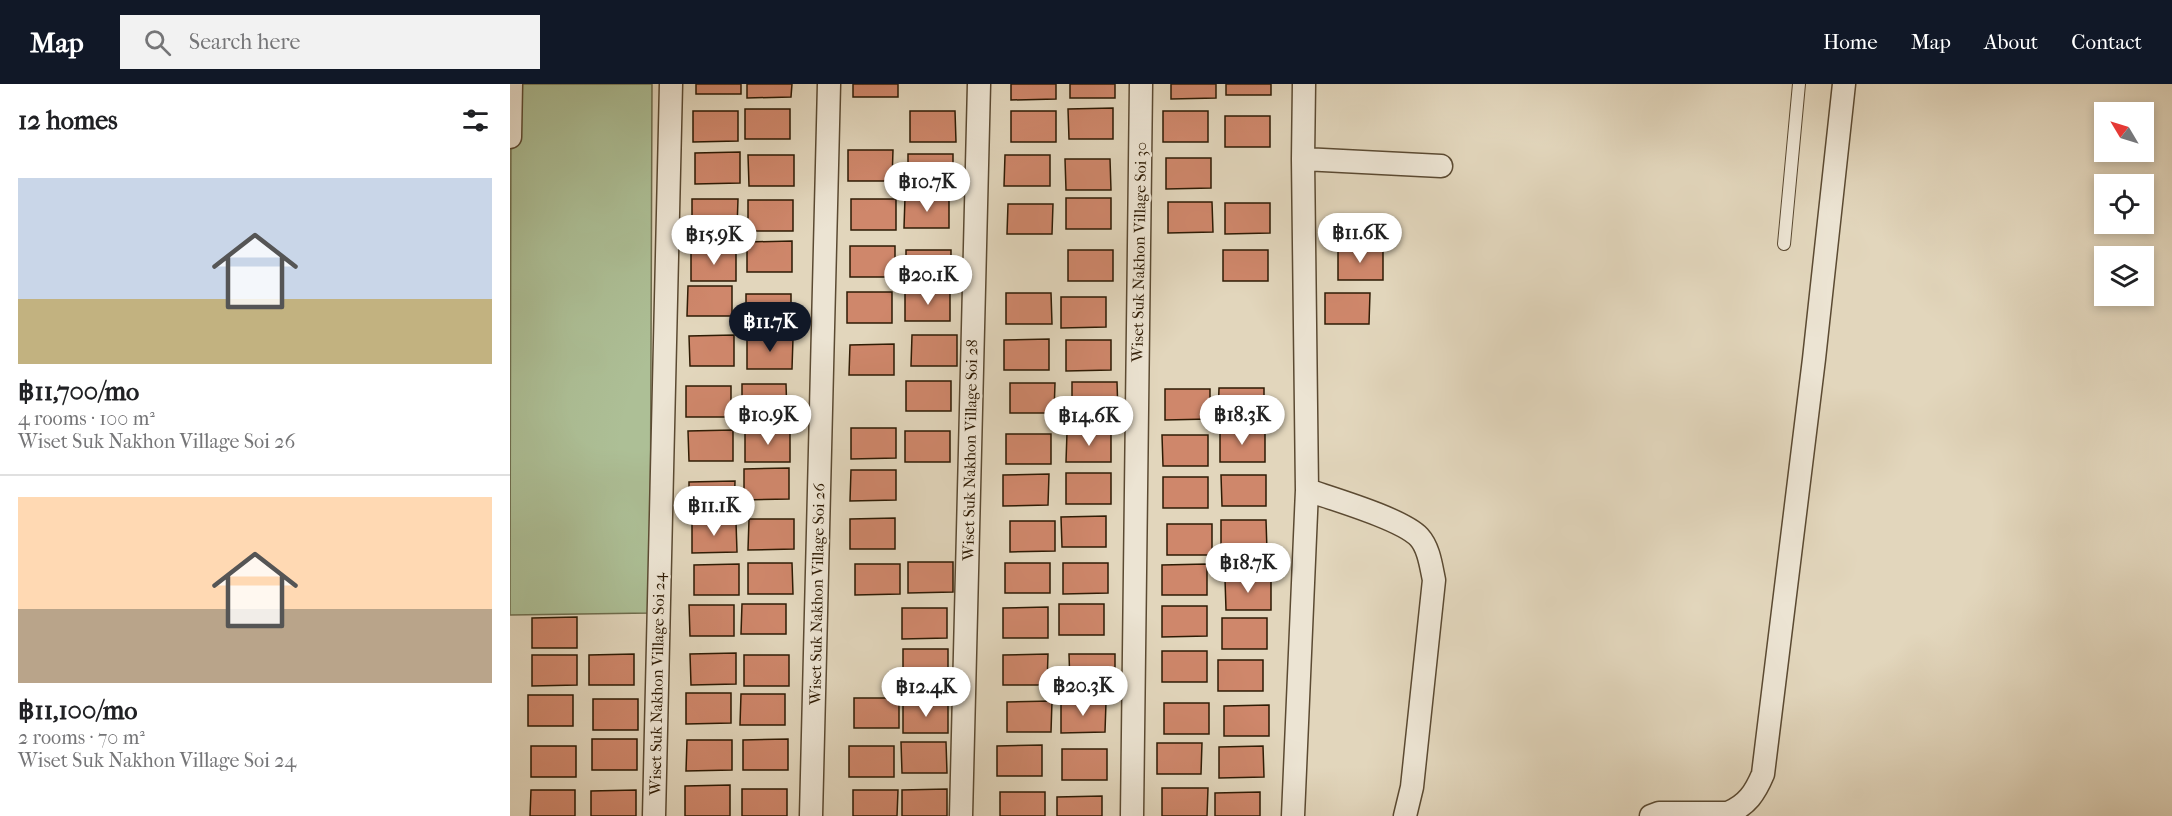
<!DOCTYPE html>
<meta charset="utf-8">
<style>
body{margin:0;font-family:"IM FELL French Canon",serif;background:#f2f2f2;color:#202124;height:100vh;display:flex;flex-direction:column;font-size:22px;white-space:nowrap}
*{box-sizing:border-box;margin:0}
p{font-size:20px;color:#757577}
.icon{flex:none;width:33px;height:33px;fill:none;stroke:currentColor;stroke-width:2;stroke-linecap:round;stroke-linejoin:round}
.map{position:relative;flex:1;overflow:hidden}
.sheet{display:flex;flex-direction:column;background:#fff;width:510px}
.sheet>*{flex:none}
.needle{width:39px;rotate:308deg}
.controls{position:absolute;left:1584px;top:18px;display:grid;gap:12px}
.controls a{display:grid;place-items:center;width:60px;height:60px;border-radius:0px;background:#fff;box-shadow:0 3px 9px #0003;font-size:30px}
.price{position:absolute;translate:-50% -51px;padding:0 14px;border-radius:21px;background:#fff;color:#222;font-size:20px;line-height:39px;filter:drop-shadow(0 2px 3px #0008)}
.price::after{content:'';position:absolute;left:50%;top:36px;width:18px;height:14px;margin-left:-9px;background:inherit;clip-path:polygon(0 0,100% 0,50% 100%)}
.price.selected{background:#111827;color:#fff}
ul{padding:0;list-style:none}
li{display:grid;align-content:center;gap:12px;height:318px;padding:0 18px}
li+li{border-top:2px solid #e0e0e0}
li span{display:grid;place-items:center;height:186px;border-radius:0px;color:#555}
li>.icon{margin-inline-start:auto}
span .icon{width:108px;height:108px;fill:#fffc;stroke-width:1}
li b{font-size:26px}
h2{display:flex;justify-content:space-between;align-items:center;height:72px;padding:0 18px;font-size:26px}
header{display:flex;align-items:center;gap:36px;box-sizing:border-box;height:84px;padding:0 30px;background:#111827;color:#fff}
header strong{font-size:28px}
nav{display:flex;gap:33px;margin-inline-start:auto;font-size:21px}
.search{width:420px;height:54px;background:#f2f2f2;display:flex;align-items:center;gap:15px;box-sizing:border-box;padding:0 21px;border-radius:0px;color:#757577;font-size:22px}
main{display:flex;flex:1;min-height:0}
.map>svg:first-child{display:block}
</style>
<header>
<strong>Map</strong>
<div class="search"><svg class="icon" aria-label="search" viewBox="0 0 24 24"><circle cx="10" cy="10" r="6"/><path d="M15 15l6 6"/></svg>Search here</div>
<nav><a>Home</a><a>Map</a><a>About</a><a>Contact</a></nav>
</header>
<main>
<section class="sheet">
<h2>12 homes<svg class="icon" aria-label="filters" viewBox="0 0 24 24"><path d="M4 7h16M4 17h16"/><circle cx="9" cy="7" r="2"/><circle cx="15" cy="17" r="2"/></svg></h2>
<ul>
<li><span style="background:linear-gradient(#c9d6e8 65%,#c2b280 0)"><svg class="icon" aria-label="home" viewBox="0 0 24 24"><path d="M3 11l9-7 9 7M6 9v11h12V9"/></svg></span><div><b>฿11,700/mo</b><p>4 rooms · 100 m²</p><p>Wiset Suk Nakhon Village Soi 26</p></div></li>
<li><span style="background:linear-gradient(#ffd9b3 60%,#b9a48a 0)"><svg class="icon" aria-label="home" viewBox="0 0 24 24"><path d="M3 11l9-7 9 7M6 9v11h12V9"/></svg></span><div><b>฿11,100/mo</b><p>2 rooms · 70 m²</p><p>Wiset Suk Nakhon Village Soi 24</p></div></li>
</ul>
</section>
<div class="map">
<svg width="1662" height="732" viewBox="0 0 1662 732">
<rect width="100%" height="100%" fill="#e2d6bc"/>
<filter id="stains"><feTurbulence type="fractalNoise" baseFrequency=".00333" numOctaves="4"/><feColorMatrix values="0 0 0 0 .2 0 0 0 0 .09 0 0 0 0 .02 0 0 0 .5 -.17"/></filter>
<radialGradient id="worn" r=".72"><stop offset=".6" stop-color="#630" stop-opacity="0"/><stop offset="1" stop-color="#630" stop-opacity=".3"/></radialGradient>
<path fill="#adbf96" stroke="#6e6d4d" stroke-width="1.5" d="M1,0H142L140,529L0,531Z"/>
<path fill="#cf876b" stroke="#2e1b04" stroke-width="1.5" d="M186,0H231V10H186Z
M237,0H282L281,13L237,14Z
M343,0H388V13H343Z
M501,0H546V15L501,16Z
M560,0H605V14H560Z
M661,0H706V14L661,15Z
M716,0H761V11H716Z
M603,24V55H559L558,25Z
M235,25H280V55H235Z
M183,27H228V57L183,58Z
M400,27H445L446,58H400Z
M501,27H546V58H501Z
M653,27H698V58H653Z
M715,32H760V63H715Z
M338,66H383L382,97H338Z
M230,68V99L185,100V69Z
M398,70H443V101H398Z
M238,71H284V102H239Z
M495,71H540V102H494Z
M656,74H701V104L656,105Z
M555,75H600L601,106H556Z
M395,113H439V144H394Z
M556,114H601V145H556Z
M182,115H228L227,145L182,146Z
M341,115H386V146H341Z
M238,116H283V147H238Z
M658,118H702L703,148L658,149Z
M715,119H760V149L715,150Z
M498,120H543L542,150H497Z
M282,157V188H237V158Z
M340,162H385V193H340Z
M828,165H873V196H828Z
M181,166H226V197H181Z
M396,166H441V197H396Z
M558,166H603V197H558Z
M713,166H758V197H713Z
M178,202H222V232H177Z
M395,206H440V237H395Z
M337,208H382V239H337Z
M496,209H541L542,240H496Z
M815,209H860L859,240H815Z
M236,210H281V241H236Z
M551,213H596V243L551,244Z
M224,251V282H180L179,252Z
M402,251H447V282H401Z
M237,254H283L282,285H237Z
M539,255V286H494V256Z
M556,256H601V286L556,287Z
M384,260V291H339L340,261Z
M396,297H441V327H396Z
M562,298H607L608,329H562Z
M500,299H545L544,329H500Z
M232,300H276L277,330L232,331Z
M176,302H221V333H176Z
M709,304H754V334H708Z
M655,305H700V335L655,336Z
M341,344H386V374L341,375Z
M223,346V377H179L178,347Z
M235,347H280V378H235Z
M395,347H440V378H395Z
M601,347V378H556L557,348Z
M710,347H755V378H710Z
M496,350H541V380H496Z
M652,351H698V382H653Z
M279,384V415L234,416V385Z
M341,386H386V416L340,417Z
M556,389H601V420H556Z
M539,390L538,421L493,422V391Z
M711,391H756V422H712Z
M653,393H698V424H653Z
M225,397L224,428H179V398Z
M596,432V463H552L551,433Z
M385,434V465H340V435Z
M239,435H284V465L238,466Z
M711,436H756L757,467H711Z
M500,437H545V467L500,468Z
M182,438H226L227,468L182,469Z
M657,440H702V471H657Z
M398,478H443V508L398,509Z
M238,479H282L283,510H238Z
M495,479H540V509H495Z
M553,479H598V509L553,510Z
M229,480V511H184V481Z
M345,480H390V510L345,511Z
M697,480V511H652V481Z
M715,495H761V526H716Z
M232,520H276V550H231Z
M549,520H594V551H549Z
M179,521H224V552H180Z
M652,522H697V552L652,553Z
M538,523V554H493V524Z
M392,524H437V554L392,555Z
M67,533V564H22V534Z
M712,534H757V565H712Z
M393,565H438V596H393Z
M652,567H697V598H652Z
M226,569V600L181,601L180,570Z
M124,570V601H79V571Z
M538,570L537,601H493V571Z
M559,570H605V601H560Z
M22,571H67V601L22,602Z
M234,571H279V602H234Z
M708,576H753V607H708Z
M176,609H221V639L176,640Z
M231,610H275V641H230Z
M18,611H63V642H18Z
M344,614H389V644H344Z
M83,615H128V646H83Z
M542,617L541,648H497V618Z
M393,618H438V649H393Z
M551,618H596L595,648L551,649Z
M654,619H699V650H654Z
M759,621V652H714V622Z
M82,655H127V686H82Z
M278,655V686H233V656Z
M177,656H222V686L176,687Z
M391,658H436L437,689H392Z
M647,659H692L691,690H647Z
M532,661V692H487V662Z
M21,662H66V693H21Z
M339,662H384V693H339Z
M753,662L754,693L709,694V663Z
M552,665H597V696H552Z
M220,701V732H175V702Z
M652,704H698L697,732H652Z
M232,705H277V732H232Z
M437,705V732H392V706Z
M21,706H65V732H20Z
M126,706V732H81V707Z
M343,706H388L387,732H343Z
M490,708H535V732H490Z
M750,708V732H705V709Z
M592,712V732H547V713Z"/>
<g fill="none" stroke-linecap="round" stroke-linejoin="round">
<defs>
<path id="lane" d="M1274,160L1289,0"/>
<path id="street" d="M0,53L1,0
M793,75L931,82
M797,406C823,415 892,435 909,453C919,464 921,482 924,496L902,703L895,732
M144,732L161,0
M301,732L319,0
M451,732L469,0
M622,732L631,0
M783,732L797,406L793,75L794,0
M1141,732L1149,729H1218C1237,721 1245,709 1253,690L1304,275L1334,0"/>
</defs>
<use href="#lane" stroke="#5b4a32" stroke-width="14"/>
<use href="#street" stroke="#5b4a32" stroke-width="25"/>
<use href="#lane" stroke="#ece4d3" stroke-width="12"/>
<use href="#street" stroke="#ece4d3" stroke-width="22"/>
</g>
<g text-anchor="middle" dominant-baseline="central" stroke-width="5" stroke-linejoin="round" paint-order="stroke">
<g font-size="16" fill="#2e1b04" stroke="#ece4d3">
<text transform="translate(629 168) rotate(-89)">Wiset Suk Nakhon Village Soi 30</text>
<text transform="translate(460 366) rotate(-89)">Wiset Suk Nakhon Village Soi 28</text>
<text transform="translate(307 510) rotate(-89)">Wiset Suk Nakhon Village Soi 26</text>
<text transform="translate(147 600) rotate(-89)">Wiset Suk Nakhon Village Soi 24</text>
</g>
</g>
<rect width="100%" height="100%" filter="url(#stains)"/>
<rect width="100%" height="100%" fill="url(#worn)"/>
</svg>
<div class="controls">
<a><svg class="needle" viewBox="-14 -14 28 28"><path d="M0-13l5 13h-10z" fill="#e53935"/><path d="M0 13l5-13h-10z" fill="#757577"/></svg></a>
<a><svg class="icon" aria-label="locate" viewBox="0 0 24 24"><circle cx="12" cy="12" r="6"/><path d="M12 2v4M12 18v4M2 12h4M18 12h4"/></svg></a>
<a><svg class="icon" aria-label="layers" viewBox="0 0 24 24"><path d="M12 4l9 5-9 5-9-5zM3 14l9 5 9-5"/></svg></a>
</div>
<b class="price" style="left:417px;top:129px">฿10.7K</b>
<b class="price" style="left:850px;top:180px">฿11.6K</b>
<b class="price" style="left:204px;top:182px">฿15.9K</b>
<b class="price" style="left:418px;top:222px">฿20.1K</b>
<b class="price selected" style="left:260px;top:269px">฿11.7K</b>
<b class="price" style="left:258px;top:362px">฿10.9K</b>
<b class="price" style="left:732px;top:362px">฿18.3K</b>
<b class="price" style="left:579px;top:363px">฿14.6K</b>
<b class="price" style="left:204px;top:453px">฿11.1K</b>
<b class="price" style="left:738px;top:510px">฿18.7K</b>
<b class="price" style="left:573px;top:633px">฿20.3K</b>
<b class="price" style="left:416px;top:634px">฿12.4K</b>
</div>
</main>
